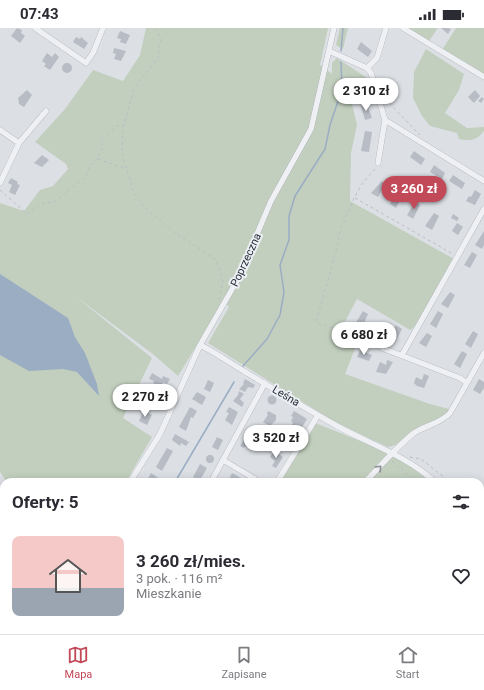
<!DOCTYPE html>
<html lang="pl">
<meta charset="utf-8">
<style>
body{margin:0;font-family:Roboto,sans-serif;background:#f7f7f7;color:#2b2b33;height:100vh;display:flex;flex-direction:column;font-size:15px;white-space:nowrap}
*{box-sizing:border-box;margin:0}
p{font-size:13px;color:#7c7c81}
.icon{flex:none;width:22px;height:22px;fill:none;stroke:currentColor;stroke-width:2;stroke-linecap:round;stroke-linejoin:round}
.map{position:relative;flex:1;overflow:hidden}
.sheet{position:absolute;left:0px;top:450px;width:484px;height:156px;display:flex;flex-direction:column;background:#fff;border-radius:12px 12px 0 0;box-shadow:0 2px 10px #0003}
.sheet>*{flex:none}
.price{position:absolute;translate:-50% -34px;padding:0 9px;border-radius:14px;background:#fff;color:#222;font-size:13px;line-height:26px;filter:drop-shadow(0 1px 2px #0008)}
.price::after{content:'';position:absolute;left:50%;top:24px;width:12px;height:9px;margin-left:-6px;background:inherit;clip-path:polygon(0 0,100% 0,50% 100%)}
.price.current{background:#c24958;color:#fff}
ul{padding:0;list-style:none}
li{display:flex;align-items:center;gap:12px;height:100px;padding:0 12px}
li+li{border-top:1px solid #e1e1e2}
li span{display:grid;place-items:center;flex:none;width:112px;height:80px;border-radius:8px;color:#555}
li>.icon{margin-inline-start:auto}
span .icon{width:48px;height:48px;fill:#fffc;stroke-width:1}
li b{font-size:17px}
h2{display:flex;justify-content:space-between;align-items:center;height:48px;padding:0 12px;font-size:17px}
.status{display:flex;justify-content:space-between;align-items:center;height:28px;padding:0 20px;background:#fff;direction:ltr}
.status svg{height:11px;fill:currentColor}
.tabs{display:flex;justify-content:space-around;align-items:center;height:56px;border-top:1px solid #e1e1e2;background:#fff;font-size:11px;color:#7c7c81}
.tabs a{display:grid;justify-items:center;gap:2px}
.tabs .current{color:#c24958}
.map>svg:first-child{display:block}
</style>
<div class="status"><b>07:43</b><svg viewBox="0 0 49 12"><path d="M0 12V9h3v3zM5 12V6h3v6zM10 12V3h3v9zM15 12V0h3v12zM26 1h20v11H26zM47 4h2v5h-2z"/></svg></div>
<div class="map">
<svg width="484" height="606" viewBox="0 0 484 606">
<rect width="100%" height="100%" fill="#dce0e5"/>
<path fill="#cbcfd6" d="M4,492V602H64L60,606H0V495Z
M300,602H342L345,606H303Z"/>
<path fill="#c2cfbe" d="M146,0H328L320,37L332,46V35L337,30L367,50L372,65L351,72L357,97L351,125L350,173L454,231L414,299L410,302L357,271L342,299L357,316L345,346L430,376L449,381L445,387L409,407L396,417L388,419L338,396L208,315L229,279L224,273L178,348L154,327L75,268L152,330L123,390L152,409L126,454H7L0,444V175L24,183L40,162L53,158L68,141L66,136L35,114L65,81L93,42L123,53L140,27Z
M340,0H348L343,21L336,17Z
M407,0H438L429,13Z
M456,0H484V47L442,22Z
M426,21L464,46L459,62L445,85L467,100L484,99V103C476,113 471,113 459,111L457,105L430,98L422,88L413,70L414,44Z
M315,395L378,420L392,430L395,425L434,454H280Z
M158,602H198L190,606H159Z
M206,602H236L235,606H208Z
M348,602H468V606H351Z"/>
<path fill="#9aadc3" d="M0,246L68,290L75,309L85,325L97,356L99,368L77,344L63,341L29,343L0,327Z
M482,510L484,511V566L480,565V513Z
M481,572H484V606H475L476,602H480Z"/>
<g fill="none" stroke-linecap="round" stroke-linejoin="round">
<path stroke="#9aadc3" stroke-width="1.5" d="M341,23L343,0
M243,338L267,311L280,287L284,264L280,237L289,212V188L295,168L325,121L330,97L342,61L341,34
M175,454L234,354
M114,602L115,606"/>
</g>
<path fill="#b7bcc5" d="M17,0L22,2L21,5L25,8L20,15L11,8Z
M441,0H449L451,1L448,6Z
M120,3L130,7L126,16L120,14L121,11L117,10Z
M76,9L80,11L81,9L88,15L84,21L73,14Z
M361,14L372,23L368,29L357,21Z
M114,20L126,23L121,33L114,31L116,26L113,25Z
M47,25L52,29L55,25L59,29L50,42L44,38L46,36L42,33Z
M62 40a5 5 0 1 1 10 0a5 5 0 1 1-10 0Z
M27,62L32,67L24,79L19,76L18,70Z
M475,62L480,68L474,75L468,69Z
M482,69L484,71L481,75L478,73Z
M367,76L372,90L365,92L361,78Z
M365,103L372,104L369,124L361,123Z
M414,123L425,131L421,137L410,129Z
M42,127L49,132L42,139L34,135Z
M434,137L445,145L442,151L430,144Z
M453,147L465,155L462,161L449,153Z
M11,150L18,154L17,156L20,157L15,167L9,164L12,157L8,155Z
M382,153L385,156L378,169L371,165Z
M475,162L481,166L475,177L466,173L469,168L471,169Z
M398,163L403,166L396,180L390,176Z
M415,174L420,177L413,191L407,187Z
M434,185L439,188L432,202L425,198Z
M453,186L459,190L457,193L451,190Z
M457,195L463,199L458,207L452,203Z
M484,203V217L482,221L475,217Z
M472,224L477,227L470,240L464,237Z
M450,264L455,267L448,280L441,276Z
M363,283L368,286L362,300L355,296Z
M438,283L443,286L436,300L430,296Z
M396,297L402,301L395,314L388,309Z
M473,303L478,306L471,320L465,316Z
M427,305L432,308L426,319L419,315Z
M360,322L372,327L369,333L357,329Z
M462,323L467,326L460,340L454,336Z
M387,332L393,334L386,346L376,344L380,334L386,337Z
M152,345L162,351L163,348L170,351L167,356L163,354L161,359L153,355L154,353L149,351Z
M424,346L429,348L424,360L417,358L414,355L416,349L422,352Z
M245,351L255,357L253,360L248,359L245,364L239,361L244,356L243,355Z
M479,351L484,354V360L480,366L473,362Z
M208,352L214,355L210,364L204,361Z
M239,363L244,366L240,371L244,375L242,379L233,373L238,367Z
M156,364L162,367L157,378L150,375Z
M197,364L206,369L202,377L192,371Z
M267.5 372a4.5 4.5 0 1 1 9 0a4.5 4.5 0 1 1-9 0Z
M190,379L197,383L193,390L191,389L186,403L179,399Z
M229,379L238,384L232,397L225,392L229,385L226,384Z
M144,382L152,387L147,397L139,393Z
M268,383L276,387V392L270,398L263,394L268,387L267,386Z
M294,383L307,391L299,404L292,397L293,395L291,393L293,389L291,388Z
M175,406L189,414L186,418L181,415L180,418L172,412Z
M247,407L253,411L248,420L245,418L244,420L240,418Z
M217,409L223,412L218,422L212,419Z
M283,410L291,416L287,423L282,420L280,413Z
M167,420L173,423L162,443L156,439Z
M274,423L283,429L276,440L272,438L275,433L270,429Z
M206 431a4 4 0 1 1 8 0a4 4 0 1 1-8 0Z
M200,436L207,440L200,452L193,449Z
M151,445L160,451L157,454H146Z
M232,445L243,451L241,454H232L229,451Z
M0,526L4,529V598L0,602Z
M150,602H154L156,606H147L146,603Z
M263,602H273L272,606H262Z
M305,602H319L314,606H308Z
M327,602H330L333,606H322Z"/>
<g fill="none" stroke-linecap="round" stroke-linejoin="round">
<defs>
<path id="minor" d="M35,0L86,35L93,25L103,0
M403,0L484,49
M329,23L367,40L371,45L385,92L378,135
M367,40L377,30L386,0
M385,92L484,153
M0,102L19,115
M0,155L19,115L46,83
M200,317C217,325 231,336 247,345C277,363 307,381 337,398C370,416 407,428 435,454
M382,320L460,350L467,355
M402,327L484,181
M223,432L255,451
M130,454L160,406L200,317L238,251L271,173L311,101L334,0
M211,454L265,355
M277,454L318,387
M365,454C381,438 396,419 414,405C426,397 440,396 450,385L484,325
M0,459L4,464
M480,498L484,502
M0,503L4,501
M0,520L4,524
M119,602V606
M0,605L1,606
M22,606L27,602
M237,606L238,602"/>
</defs>
<use href="#minor" stroke="#a2a7ae" stroke-width="6"/>
<path stroke="#bbbec4" stroke-width="1" stroke-dasharray="3 3" stroke-linecap="butt" d="M156,0L161,11L158,22L160,27L134,61L123,100L122,125L134,165L144,179L174,204L215,231L220,242L223,254L219,272
M385,71L420,107
M98,131L127,141
M375,141L362,156L354,170L340,203L337,220L316,294L376,317
M0,162L27,186L41,176L56,173L86,148L89,139L95,134L102,121V112L117,98L124,97
M355,170L453,226
M410,429L421,431L450,454
M392,433L416,454
M480,479L484,484
M342,602L348,606
M428,606L433,602"/>
<use href="#minor" stroke="#eff0f4" stroke-width="5.5"/>
</g>
<defs><path id="oneway-chevron" d="M-2-3.5L2.5 0L-2 3.5" fill="none" stroke-width="1.6" stroke-linecap="round" stroke-linejoin="round"/></defs>
<use stroke="#8b8f97" href="#oneway-chevron" transform="translate(379 440) rotate(-45)"/>
<g text-anchor="middle" dominant-baseline="central" stroke-width="4" stroke-linejoin="round" paint-order="stroke">
<g font-size="11" fill="#272e3a" stroke="#eceff3">
<text transform="translate(246 232) rotate(-65)">Poprzeczna</text>
<text transform="translate(286 368) rotate(31)">Leśna</text>
</g>
</g>
</svg>
<b class="price" style="left:366px;top:84px">2 310 zł</b>
<b class="price current" style="left:414px;top:182px">3 260 zł</b>
<b class="price" style="left:364px;top:328px">6 680 zł</b>
<b class="price" style="left:145px;top:390px">2 270 zł</b>
<b class="price" style="left:276px;top:431px">3 520 zł</b>
<section class="sheet">
<h2>Oferty: 5<svg class="icon" aria-label="filters" viewBox="0 0 24 24"><path d="M4 7h16M4 17h16"/><circle cx="9" cy="7" r="2"/><circle cx="15" cy="17" r="2"/></svg></h2>
<ul>
<li><span style="background:linear-gradient(#f6c9c9 65%,#9aa5b1 0)"><svg class="icon" aria-label="home" viewBox="0 0 24 24"><path d="M3 11l9-7 9 7M6 9v11h12V9"/></svg></span><div><b>3 260 zł/mies.</b><p>3 pok. · 116 m²</p><p>Mieszkanie</p></div><svg class="icon" aria-label="heart" viewBox="0 0 24 24"><path d="M12 20l-8-8c-3-5 5-10 8-4 3-6 11-1 8 4z"/></svg></li>
</ul>
</section>
</div>
<nav class="tabs">
<a class="current"><svg class="icon" aria-label="map" viewBox="0 0 24 24"><path d="M3 6l6-2 6 2 6-2v14l-6 2-6-2-6 2zM9 4v14M15 6v14"/></svg>Mapa</a>
<a><svg class="icon" aria-label="saved" viewBox="0 0 24 24"><path d="M7 4h10v16l-5-4-5 4z"/></svg>Zapisane</a>
<a><svg class="icon" aria-label="home" viewBox="0 0 24 24"><path d="M3 11l9-7 9 7M6 9v11h12V9"/></svg>Start</a>
</nav>
